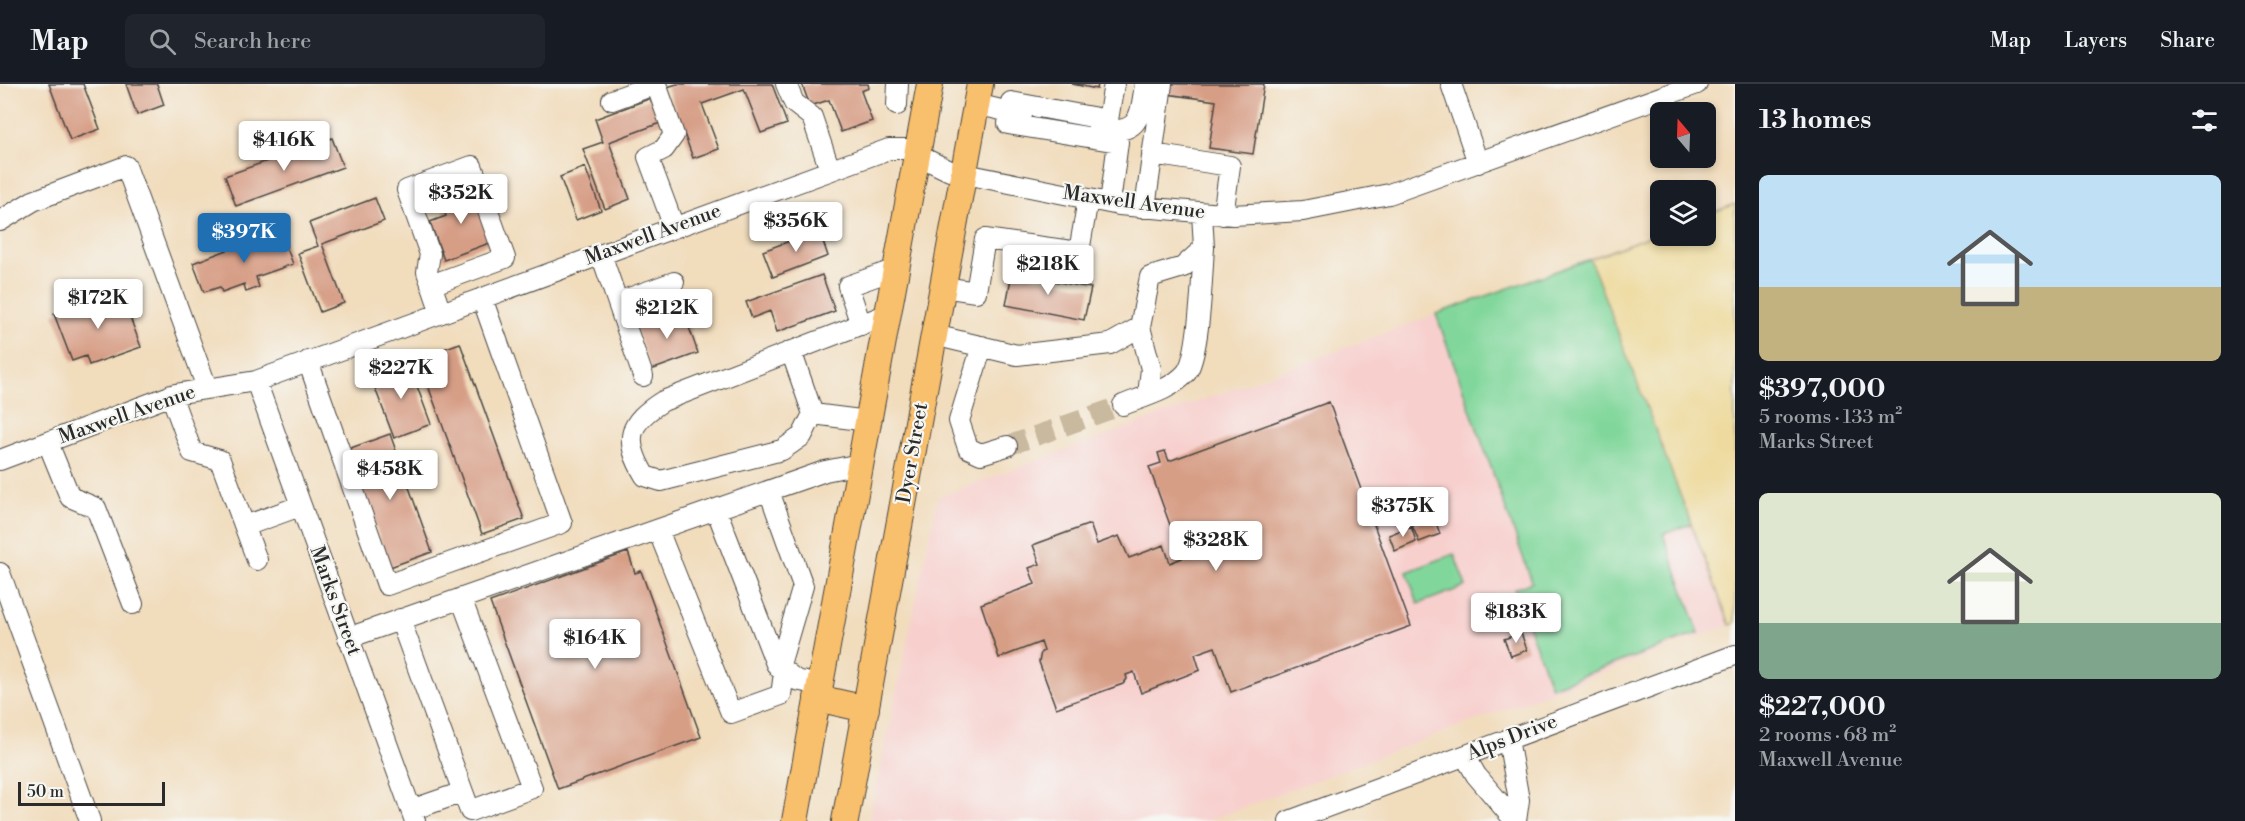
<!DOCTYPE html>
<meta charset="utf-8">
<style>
body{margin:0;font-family:"Libre Bodoni",serif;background:#20242c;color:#f1f3f6;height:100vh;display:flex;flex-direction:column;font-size:22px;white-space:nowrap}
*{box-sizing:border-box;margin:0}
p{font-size:20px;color:#9ea1a6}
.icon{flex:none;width:33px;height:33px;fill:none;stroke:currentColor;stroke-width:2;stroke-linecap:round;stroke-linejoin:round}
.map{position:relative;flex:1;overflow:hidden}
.details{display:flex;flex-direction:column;background:#171b24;width:510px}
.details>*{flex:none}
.needle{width:39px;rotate:341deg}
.fabs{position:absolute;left:1650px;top:18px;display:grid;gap:12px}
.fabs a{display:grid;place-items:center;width:66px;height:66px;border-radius:9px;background:#171b24;box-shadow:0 3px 9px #0003;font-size:30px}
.scale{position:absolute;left:18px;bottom:15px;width:147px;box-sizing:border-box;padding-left:6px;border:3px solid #2b2b2b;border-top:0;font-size:16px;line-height:21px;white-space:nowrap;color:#2b2b2b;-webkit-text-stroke:4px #f6f6f2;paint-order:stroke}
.price{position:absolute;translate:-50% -51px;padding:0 14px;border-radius:6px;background:#fff;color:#222;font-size:20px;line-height:39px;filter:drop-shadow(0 2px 3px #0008)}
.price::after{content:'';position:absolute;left:50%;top:36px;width:18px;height:14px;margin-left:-9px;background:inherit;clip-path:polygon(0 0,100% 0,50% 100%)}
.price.on{background:#1f6fb2;color:#fff}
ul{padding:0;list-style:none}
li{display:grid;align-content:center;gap:12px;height:318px;padding:0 24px}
li span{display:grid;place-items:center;height:186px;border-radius:9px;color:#555}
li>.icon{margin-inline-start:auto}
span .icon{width:108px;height:108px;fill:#fffc;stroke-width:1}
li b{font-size:26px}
h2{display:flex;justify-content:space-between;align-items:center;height:72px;padding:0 24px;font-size:26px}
header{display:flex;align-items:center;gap:36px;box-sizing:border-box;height:84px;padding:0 30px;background:#171b24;border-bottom:2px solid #363941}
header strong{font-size:28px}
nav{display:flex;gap:33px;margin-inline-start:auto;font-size:21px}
.search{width:420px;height:54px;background:#20242c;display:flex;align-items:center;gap:15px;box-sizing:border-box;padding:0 21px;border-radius:9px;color:#9ea1a6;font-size:22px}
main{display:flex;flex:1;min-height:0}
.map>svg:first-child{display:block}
</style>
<header>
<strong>Map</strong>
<div class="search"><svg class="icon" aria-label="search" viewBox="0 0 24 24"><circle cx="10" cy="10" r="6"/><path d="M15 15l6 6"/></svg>Search here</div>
<nav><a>Map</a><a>Layers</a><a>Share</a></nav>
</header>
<main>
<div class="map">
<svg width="1735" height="737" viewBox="0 0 1735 737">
<rect width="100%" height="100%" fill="#f6f6f2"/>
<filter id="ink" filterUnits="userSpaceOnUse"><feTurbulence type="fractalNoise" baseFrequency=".0167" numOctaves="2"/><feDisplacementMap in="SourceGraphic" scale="12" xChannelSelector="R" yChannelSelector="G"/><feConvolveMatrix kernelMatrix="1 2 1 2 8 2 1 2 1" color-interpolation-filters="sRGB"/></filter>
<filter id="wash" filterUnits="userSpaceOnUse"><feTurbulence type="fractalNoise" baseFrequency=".008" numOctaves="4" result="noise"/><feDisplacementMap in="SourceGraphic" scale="24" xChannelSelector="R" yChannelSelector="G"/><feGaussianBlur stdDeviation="1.35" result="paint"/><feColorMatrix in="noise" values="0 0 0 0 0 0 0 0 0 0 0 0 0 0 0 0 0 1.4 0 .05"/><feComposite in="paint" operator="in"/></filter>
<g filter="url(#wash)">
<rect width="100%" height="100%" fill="#f1dcbc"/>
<path fill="#f7d0ce" d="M1735,120V539L1207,737H869L938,413L1660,148V152H1706V131Z"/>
<path fill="#81d79b" stroke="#568163" stroke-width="1.5" d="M1590,175L1692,440L1663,450L1699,549L1551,603L1515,505L1532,498L1436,230Z
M1454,470L1466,502L1418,520L1407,488Z"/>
<path fill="#eeda9e" stroke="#8c8264" stroke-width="1.5" d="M1735,120V539L1730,541L1590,175L1660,148V152H1706V131Z"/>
<g id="blocks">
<path fill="#d79e86" d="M49,0H83L100,45L70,56Z
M126,0H157L164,21L137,31Z
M677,0H772L787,40L761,49L744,5L702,20L719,65L693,74L667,3Z
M802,0H868L869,4L861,7L872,37L841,48L829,16L810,22Z
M1072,0H1098L1097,5Z
M1169,0H1264L1253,70L1209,64L1216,17L1167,10Z
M654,13L663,38L609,58L630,115L605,125L583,65L603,58L595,35Z
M332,54L343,83L236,122L225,92Z
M585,83L601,126L576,136L560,93Z
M472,104L492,158L444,176L430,138L446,132L440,116Z
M375,114L384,137L322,160L344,219L320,228L298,169L318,162L309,139Z
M280,146L293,180L256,193L259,203L246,208L244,200L222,208L220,203L204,208L193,179Z
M819,146L828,172L773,193L763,167Z
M1012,189L1091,204L1084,236L1006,221Z
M822,191L835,227L777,248L770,227L752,234L746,218Z
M102,212L105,221L123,214L141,263L89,281L86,272L72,277L54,230Z
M683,226L698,269L651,286L635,243Z
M460,259L524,435L482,450L418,274Z
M408,278L431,340L394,354L370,291Z
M1329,318L1411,542L1231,608L1215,563L1195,570L1200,586L1141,609L1134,588L1126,591L1127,595L1123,600L1056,624L1039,578L1041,568L1044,567L1041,558L999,574L981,520L1035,500L1029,484L1040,480L1033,461L1090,440L1097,460L1119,452L1129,474L1164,461L1170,479L1182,474L1149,383L1161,379L1158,369L1165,367L1169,377Z
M390,350L432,468L390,483L348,365Z
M1434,433L1440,450L1419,458L1412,441Z
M1411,442L1416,458L1395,467L1389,451Z
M628,468L635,489L641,487L701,653L558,705L490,518Z
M1521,549L1527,566L1511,572L1504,555Z"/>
</g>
</g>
<g filter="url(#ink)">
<use href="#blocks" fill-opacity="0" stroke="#494641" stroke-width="1.5"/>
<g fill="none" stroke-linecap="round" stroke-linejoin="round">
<path stroke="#c9b99f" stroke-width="20" stroke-dasharray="20 10" stroke-linecap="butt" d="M1007,362L1123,321"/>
<defs>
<path id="minor" d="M786,0L794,19L812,33L830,86
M1451,0L1478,79
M612,16L656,0L674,51L664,65L648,73L674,143
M976,20L1022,31
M897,21L898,0
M1098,44C1139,52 1140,35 1145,0
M1152,70L1230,82L1223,131
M1110,119L1118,58L1008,40L1011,18L1108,36L1114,0
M1145,124L1162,0
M0,137L33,117L126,82L207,304
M601,170L643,292
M431,201L505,174L472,82L407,106L430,170L427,188L441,229
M943,203L976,208L985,155L1079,168L1088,115
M618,218L674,198
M861,241L848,202L896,185
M1140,243L1151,285L1148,311
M934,251L1017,271L1110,260L1140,243L1150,193L1183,183L1204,164L1202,129
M982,262L959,337L968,364L981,370L1007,362
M791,267L813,330
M308,277L387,501L562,439L482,214
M256,297L415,737
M171,311L192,368L220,376L257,476
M1123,321C1143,313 1171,306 1186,289C1200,272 1202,189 1204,164
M868,337L813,330L802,352L782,366L661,397L645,392C623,355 628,339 663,317L888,230
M48,359L70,413L96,424L133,520
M0,376L175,310L256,297L889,65H905L950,87L1119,121L1233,131L1303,127L1389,110L1697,0
M769,407L803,502L779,584
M716,425L776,580L796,596L820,601
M245,442L300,422
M658,446L731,629L781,611L784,589
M0,489L90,737
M461,514L532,704L470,727L463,708
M400,535L463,708L411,726
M348,554L825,387L860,380
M1508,655L1519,716L1516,737
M1465,672L1476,691L1515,737
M1289,737L1735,571"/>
<path id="major" d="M817,614L866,625
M795,737L930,0
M845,737L980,0"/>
</defs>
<use href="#minor" stroke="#494641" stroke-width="22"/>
<use href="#major" stroke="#494641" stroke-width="28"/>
<use href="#minor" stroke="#fff" stroke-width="20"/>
<use href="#major" stroke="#f8bf6c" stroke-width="26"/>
</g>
</g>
<g text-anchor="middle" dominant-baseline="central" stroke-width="4.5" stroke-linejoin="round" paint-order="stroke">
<g font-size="20" fill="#2b2b2b" stroke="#f6f6f2">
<text transform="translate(1134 119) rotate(8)">Maxwell Avenue</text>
<text transform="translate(653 151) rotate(-20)">Maxwell Avenue</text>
<text transform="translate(127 331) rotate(-19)">Maxwell Avenue</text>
<text transform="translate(913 369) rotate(-80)">Dyer Street</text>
<text transform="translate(335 517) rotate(70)">Marks Street</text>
<text transform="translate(1512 654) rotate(-21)">Alps Drive</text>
</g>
</g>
</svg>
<div class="fabs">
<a><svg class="needle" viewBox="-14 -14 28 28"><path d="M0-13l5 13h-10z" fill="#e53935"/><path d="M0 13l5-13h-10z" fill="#9ea1a6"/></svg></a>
<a><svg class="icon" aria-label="layers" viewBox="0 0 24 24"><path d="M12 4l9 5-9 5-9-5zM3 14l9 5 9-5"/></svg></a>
</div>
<div class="scale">50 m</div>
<b class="price" style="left:284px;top:88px">$416K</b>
<b class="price" style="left:461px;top:141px">$352K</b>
<b class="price" style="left:796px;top:169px">$356K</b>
<b class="price on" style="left:244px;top:180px">$397K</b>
<b class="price" style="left:1048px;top:212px">$218K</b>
<b class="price" style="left:98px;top:246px">$172K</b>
<b class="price" style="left:667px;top:256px">$212K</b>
<b class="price" style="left:401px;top:316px">$227K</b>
<b class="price" style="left:390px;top:417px">$458K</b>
<b class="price" style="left:1403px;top:454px">$375K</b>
<b class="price" style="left:1216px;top:488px">$328K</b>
<b class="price" style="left:1516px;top:560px">$183K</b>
<b class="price" style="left:595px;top:586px">$164K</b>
</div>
<section class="details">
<h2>13 homes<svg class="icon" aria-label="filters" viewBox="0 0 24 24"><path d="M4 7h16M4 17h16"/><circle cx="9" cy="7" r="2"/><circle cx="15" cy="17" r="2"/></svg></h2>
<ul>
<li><span style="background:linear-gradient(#bfe0f5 60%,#c2b280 0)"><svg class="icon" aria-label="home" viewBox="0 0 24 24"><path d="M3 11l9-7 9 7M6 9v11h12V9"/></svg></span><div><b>$397,000</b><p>5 rooms · 133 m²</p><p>Marks Street</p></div></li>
<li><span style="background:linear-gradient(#dfe7d0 70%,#7fa58c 0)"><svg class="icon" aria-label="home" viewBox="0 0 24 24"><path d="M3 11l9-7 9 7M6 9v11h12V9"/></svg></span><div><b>$227,000</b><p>2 rooms · 68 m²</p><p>Maxwell Avenue</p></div></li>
</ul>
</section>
</main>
